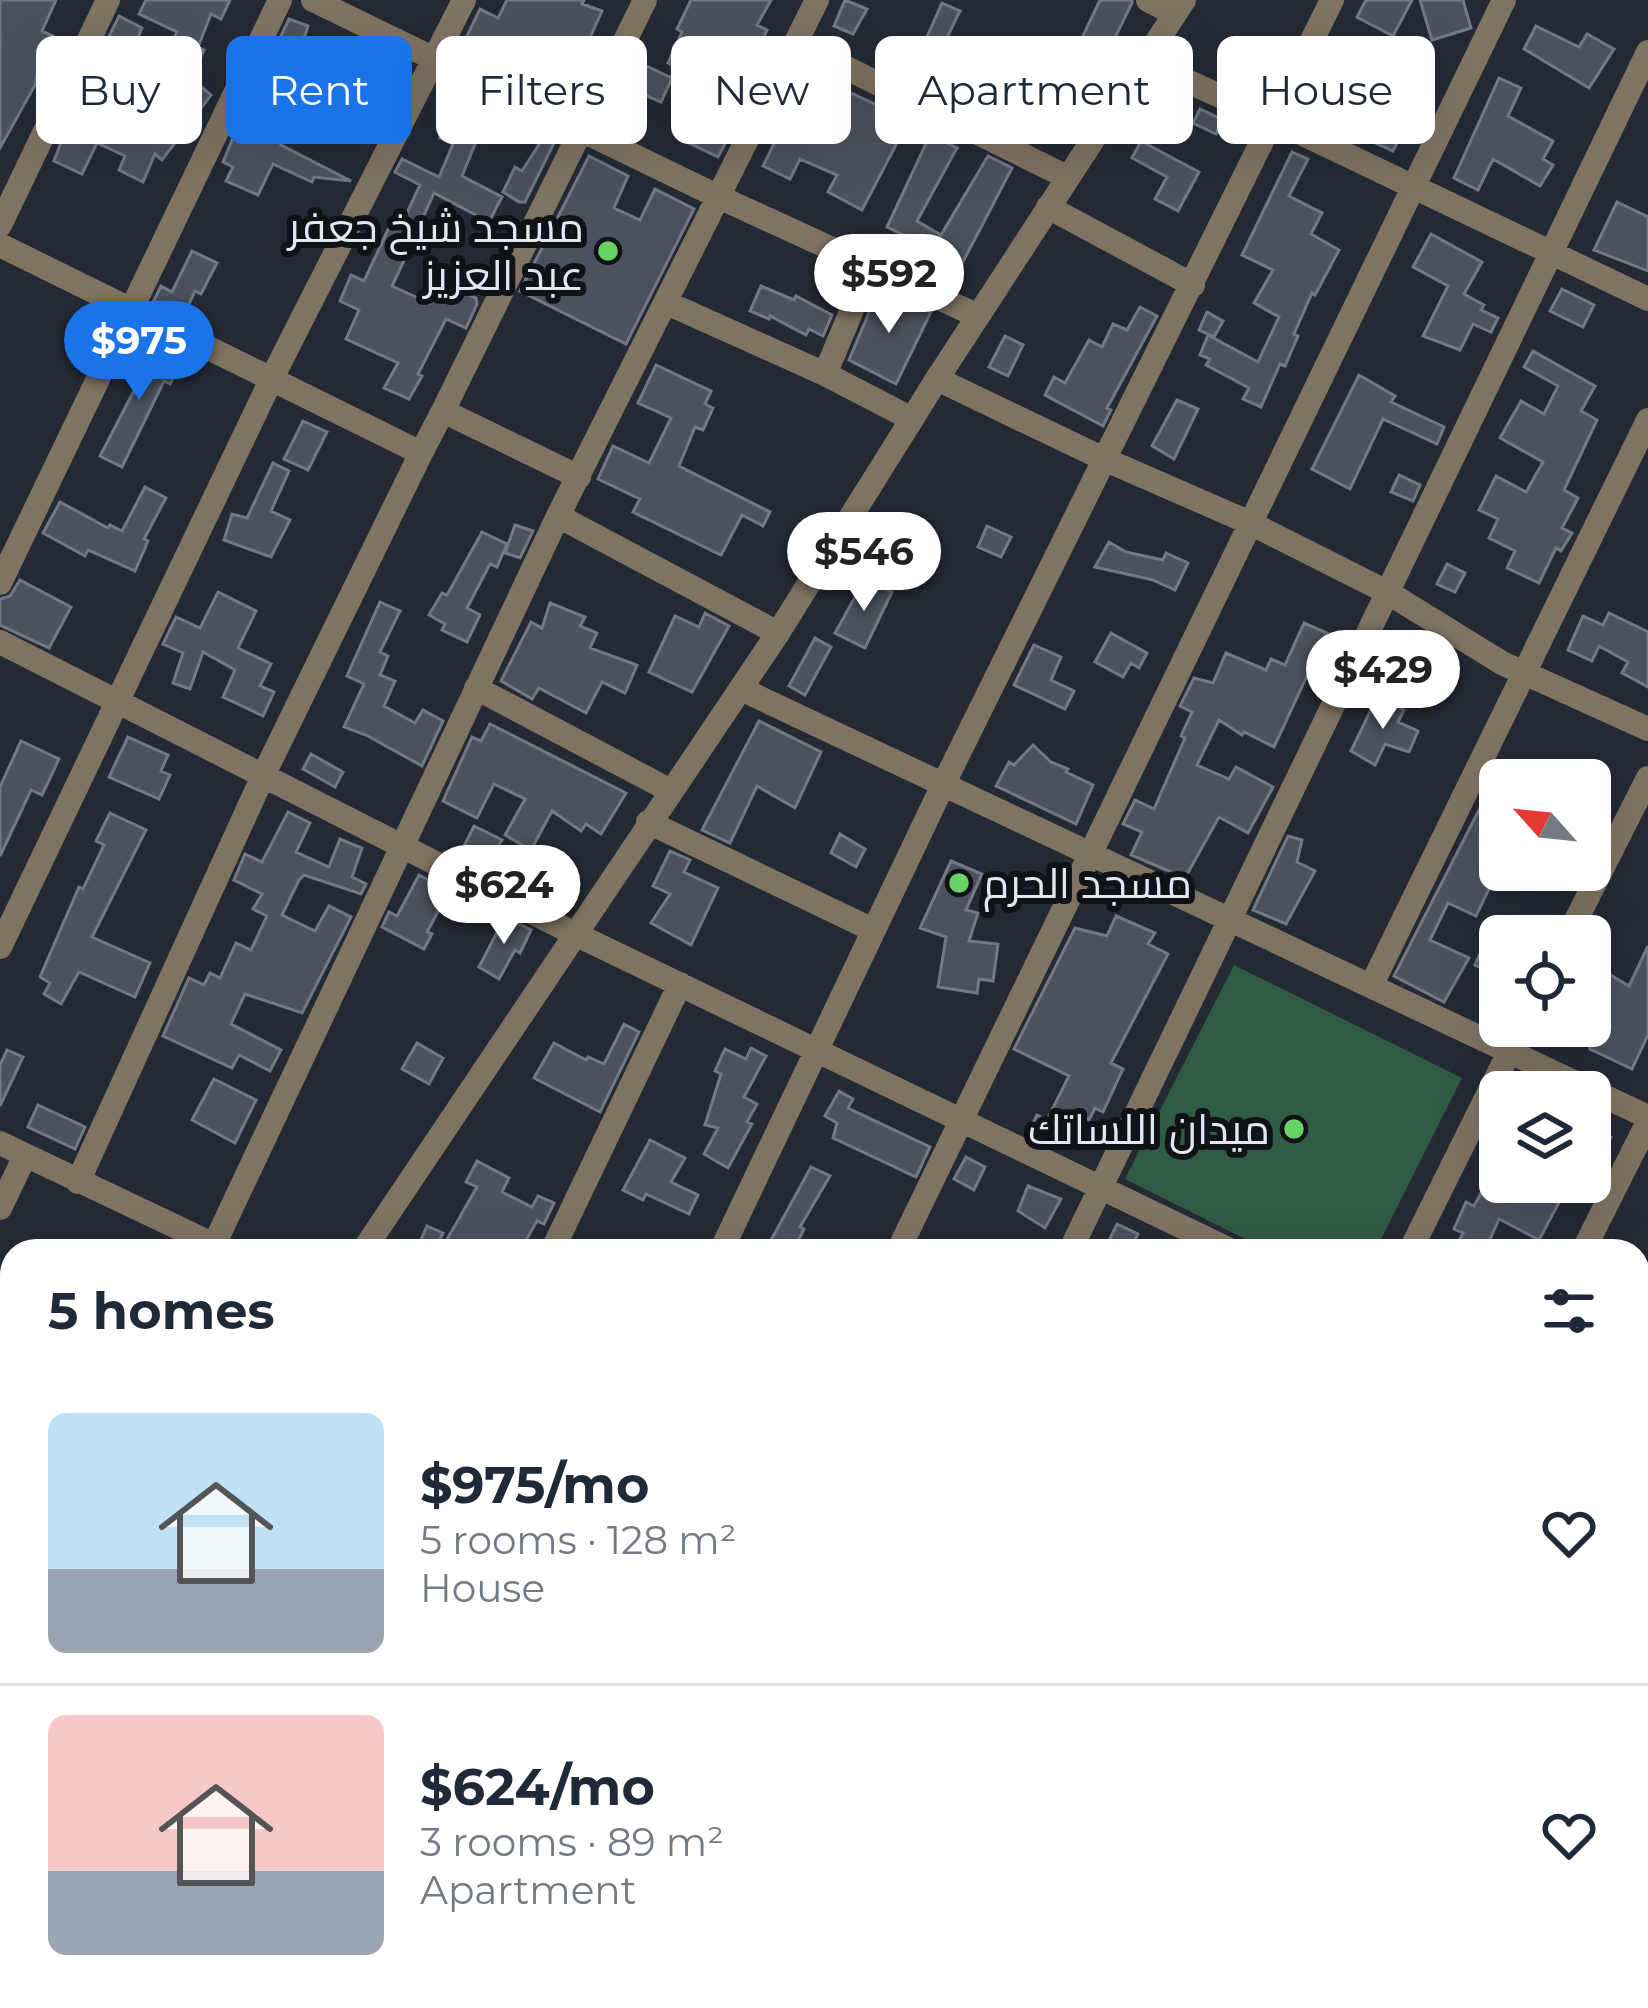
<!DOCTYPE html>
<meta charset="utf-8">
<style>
body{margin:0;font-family:Montserrat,Cairo,sans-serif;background:#f2f2f3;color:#1f2937;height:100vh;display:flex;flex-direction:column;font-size:45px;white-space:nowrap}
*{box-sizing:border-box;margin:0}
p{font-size:39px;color:#747a83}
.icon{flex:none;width:66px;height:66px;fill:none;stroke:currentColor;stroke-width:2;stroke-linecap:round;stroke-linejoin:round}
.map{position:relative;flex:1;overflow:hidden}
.sheet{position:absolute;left:0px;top:1239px;width:1650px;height:771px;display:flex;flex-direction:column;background:#fff;border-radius:36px 36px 0 0;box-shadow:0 12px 48px #0002}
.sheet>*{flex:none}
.banner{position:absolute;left:36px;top:36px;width:1578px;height:108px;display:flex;gap:24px}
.needle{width:78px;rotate:297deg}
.fabs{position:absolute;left:1479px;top:759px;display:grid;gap:24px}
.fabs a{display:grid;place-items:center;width:132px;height:132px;border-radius:18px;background:#fff;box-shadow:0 12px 48px #0002;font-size:60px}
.price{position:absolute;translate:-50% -102px;padding:0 27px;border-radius:42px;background:#fff;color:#222;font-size:39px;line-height:78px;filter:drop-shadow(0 3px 6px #0008)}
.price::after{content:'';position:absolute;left:50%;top:72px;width:36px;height:27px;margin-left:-18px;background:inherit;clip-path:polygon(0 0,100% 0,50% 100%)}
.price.selected{background:#1a73e8;color:#fff}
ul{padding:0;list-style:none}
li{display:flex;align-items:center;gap:36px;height:300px;padding:0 48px}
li+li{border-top:3px solid #e0e1e3}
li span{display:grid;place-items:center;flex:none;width:336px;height:240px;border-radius:18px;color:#555}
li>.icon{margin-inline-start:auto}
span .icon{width:144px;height:144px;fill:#fffc;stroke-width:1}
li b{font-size:51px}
h2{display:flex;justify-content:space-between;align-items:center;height:144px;padding:0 48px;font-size:51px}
.tag{padding:0 42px;border-radius:18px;background:#fff;box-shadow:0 12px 48px #0002;font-size:42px;line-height:108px}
.tag.selected{background:#1a73e8;color:#fff}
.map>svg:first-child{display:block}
</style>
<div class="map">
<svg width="1648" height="2008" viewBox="0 0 1648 2008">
<rect width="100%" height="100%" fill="#242a34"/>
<path fill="#305b44" d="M1234,965L1462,1078L1375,1251H1269L1125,1179Z"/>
<path fill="#4b525d" stroke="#717985" stroke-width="3" d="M0,0H56L42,31L53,36L39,66L35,85L0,148Z
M146,0H230L221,19L211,14L198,47L204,50L191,78L211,95L162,160L155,154L143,182L119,170L125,156L97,143L82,174L54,161L73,111L92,121L116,70L97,61L119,16L142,28L132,52L164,61L177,32L139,14Z
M507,0H584L582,4L602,11L576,69L586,73L579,89L524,63L517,77L503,69L510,56L467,36L480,9L498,18Z
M691,0H771L757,25L767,30L756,54L769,60L761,74L744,66L729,98L745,106L718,157L689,143L693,133L683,128L706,81L668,63L682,32L677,29Z
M845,0L867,9L853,34L834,26Z
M1100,0H1132V3L1106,56L1080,42Z
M1366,0H1412L1393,36L1357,17Z
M1420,0H1463L1471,28L1432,40Z
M942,3L960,11L942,48L926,39Z
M289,19L308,26L298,56L336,75L348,47L404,70L397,86L388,81L366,127L306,93L281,145L351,181L314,177L312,182L273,164L258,195L226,181L233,167L223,162L242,116L259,124L279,82L263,74Z
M1536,26L1579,47L1587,34L1614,49L1589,88L1524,49Z
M1363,61L1380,70L1363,103L1345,94Z
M644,65L672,78L661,102L633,90Z
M803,65L836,81L834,85L909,120L862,210L828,192L837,175L800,159L790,179L763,166L788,115L780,111Z
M1499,78L1521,88L1508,116L1553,141L1543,159L1553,165L1540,186L1493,159L1478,190L1454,178Z
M972,88L986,96L976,114L962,105Z
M474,106L488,113L462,176L502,197L489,222L434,193L420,224L432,230L420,251L411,246L392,286L429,303L437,282L476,298L477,304L466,328L446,319L418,374L422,376L409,399L384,388L398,363L346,339L359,310L340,301L351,275L364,281L392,221L402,224L420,185L395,172L402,159L439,177L453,144L440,138L447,124L461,131Z
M1200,109L1223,120L1216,134L1193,123Z
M1378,111L1406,125L1393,151L1365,138Z
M547,132L557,137L525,202H519L503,192L515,167L522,171Z
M930,135L957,148L917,221L941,235L988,156L1012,168L954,279L927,264L935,250L887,227Z
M1141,141L1199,172L1178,211L1155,199L1167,177L1132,158Z
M1292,152L1308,159L1289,196L1322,213L1311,234L1339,250L1315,295L1312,293L1294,334L1298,336L1285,366L1280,364L1261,407L1243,399L1249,388L1206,365L1210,359L1200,355L1208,335L1258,362L1279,317L1254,303L1273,270L1242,255Z
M589,156L628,176L614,208L640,220L655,189L694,209L626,344L520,291Z
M1617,202L1648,217V271L1594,250Z
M1431,234L1482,262L1464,294L1484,305L1481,310L1498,318L1491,332L1473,324L1460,350L1423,336L1448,286L1413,267Z
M192,251L217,263L201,294L195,291L183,317L153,302L161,286L172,292Z
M761,286L794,300L796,296L832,315L823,336L809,329L806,335L770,316L769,319L750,311Z
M879,289L931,312L896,384L849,360Z
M1562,289L1594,305L1583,327L1550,311Z
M1140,307L1157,316L1107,408L1111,410L1103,426L1045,395L1054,377L1065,383L1089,340L1102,347L1113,324L1127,330Z
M1207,312L1223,321L1214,337L1199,330Z
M1005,336L1023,345L1008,376L989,367Z
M146,346L180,365L170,384L164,381L122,467L100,456L138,383L129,378Z
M1533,351L1595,386L1581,411L1597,420L1564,490L1578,498L1562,528L1572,533L1561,551L1556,548L1539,583L1507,568L1515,551L1489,538L1498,519L1479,510L1496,476L1526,492L1543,462L1500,438L1521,401L1544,414L1558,386L1524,367Z
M656,365L711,391L705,404L713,408L703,430L695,427L679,466L770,512L763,526L742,515L721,555L633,512L640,499L598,479L613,446L649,463L671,418L638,403Z
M1359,375L1395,396L1391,402L1444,427L1437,444L1383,419L1350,489L1312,469Z
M1177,400L1198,409L1174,459L1152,446Z
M303,421L327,432L308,470L284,459Z
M273,463L289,471L271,511L290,520L271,557L224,540L232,514L247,518Z
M1399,475L1420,485L1413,501L1391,492Z
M145,487L166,498L144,539L148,541L135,571L88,550L85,556L43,533L60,502L108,528L110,525L122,531Z
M515,525L533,531L520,558L505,553Z
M987,526L1011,537L1001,557L978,547Z
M482,532L507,544L497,567L490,564L467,608L480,615L467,642L442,630L445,624L429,615L442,593L447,595Z
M1109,542L1126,552L1163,560L1166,553L1188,563L1175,590L1153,580L1095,567Z
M1447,564L1465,573L1455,592L1437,584Z
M865,579L892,592L865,648L835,633Z
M20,580L71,607L49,648L0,625V599L10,596Z
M218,592L256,611L238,648L271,664L260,686L274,692L263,716L223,697L235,670L203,652L190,689L173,683L183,653L163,644L176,617L200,628Z
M380,602L400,611L380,652L388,656L380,675L395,681L384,706L415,723L423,710L443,721L422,766L366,735L344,727L364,684L347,676Z
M550,603L585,617L580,626L597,633L590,648L637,665L625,693L602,682L586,713L539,688L532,699L501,681L531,622L542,628Z
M705,613L729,626L692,692L649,672L675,616L699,627Z
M1609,613L1648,632V687L1622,673L1628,662L1599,646L1592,661L1568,650L1583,616L1603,625Z
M1304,623L1327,633L1274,747L1244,732L1242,735L1219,720L1197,765L1229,779L1236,767L1273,787L1248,833L1219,817L1185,878L1131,855L1142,832L1123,824L1135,800L1154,809L1185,738L1181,736L1192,712L1180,706L1194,678L1213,683L1226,653L1266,670L1271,659L1285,665Z
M1111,633L1147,653L1139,668L1131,663L1123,677L1095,662Z
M815,638L831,647L805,695L789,686Z
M1034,645L1061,657L1051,680L1074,691L1065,709L1014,685Z
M1377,697L1404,710L1398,722L1418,731L1409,752L1385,744L1375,765L1351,751Z
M759,721L821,752L795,808L757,786L730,843L702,830Z
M490,724L626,793L601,834L586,824L581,831L552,811L531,850L505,835L525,799L494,784L477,818L443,801L472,737L481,741Z
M128,737L168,755L161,771L170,775L159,799L109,777Z
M21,741L59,759L42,795L31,790L0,856V787Z
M1033,745L1051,762L1068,769L1066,772L1093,785L1076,824L996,786L1009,762L1014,765Z
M311,754L343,772L335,787L303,769Z
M1500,769V832L1487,855L1500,862V866L1476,916L1448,903L1430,940L1469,958L1444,1002L1394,976Z
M288,812L310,823L296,852L329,867L340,839L362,848L352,877L366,884L361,894L304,875L299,880L282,915L315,931L329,906L351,917L302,1013L245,994L231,1024L281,1050L270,1071L239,1055L232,1068L163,1036L189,978L204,985L210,973L220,978L236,943L251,950L267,916L253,909L262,894L234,880L245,854L262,862Z
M110,813L146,830L92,937L150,963L135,997L79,972L61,1004L44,994L50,983L40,977L79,887L83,889L104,845L96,841Z
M474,826L502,840L491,860L464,846Z
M840,834L865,849L856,867L831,853Z
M1288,836L1302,840L1297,862L1315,871L1286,924L1253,910Z
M670,851L690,860L684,872L718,888L691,945L651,923L670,894L653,886Z
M951,861L982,874L966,910L978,913L969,941L998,944L993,981L979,979L977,993L938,987L946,937L920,928Z
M419,875L449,891L427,932L432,934L424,949L382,927L389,912L397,916Z
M1116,916L1155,933L1148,944L1168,954L1111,1063L1123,1069L1103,1112L1095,1108L1089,1120L1078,1114L1062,1147L1029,1131L1037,1115L1047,1120L1069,1076L1014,1049L1075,928L1107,936Z
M505,917L531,930L520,953L515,950L499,979L479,967Z
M1488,936L1500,942V957L1492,973L1475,965Z
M1648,946V1035L1632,1069L1590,1049V995L1604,971L1629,986Z
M624,1024L639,1032L600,1112L534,1078L554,1043L586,1060L588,1057L604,1064Z
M417,1043L443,1058L429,1084L402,1069Z
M751,1048L766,1056L744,1097L757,1104L747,1122L752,1124L728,1168L704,1154L718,1128L705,1125L721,1074L715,1071L725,1049L746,1059Z
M7,1050L23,1057L0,1106V1065Z
M214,1079L256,1100L235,1143L192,1120Z
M839,1091L853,1099L848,1108L930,1147L916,1177L833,1138L837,1123L825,1116Z
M38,1105L85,1127L75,1149L28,1127Z
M1590,1125L1611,1137L1590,1175Z
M650,1140L685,1158L671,1182L698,1195L689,1214L646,1194L643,1200L623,1190Z
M966,1157L985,1167L974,1190L954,1179Z
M1500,1158V1182H1533L1562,1197L1539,1240L1499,1219L1485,1251H1467L1457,1246L1463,1233L1454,1229L1466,1202L1474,1206Z
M477,1161L509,1178L502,1192L532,1207L538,1196L554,1203L544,1224L537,1221L520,1251H466L446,1241L477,1187L466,1182Z
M811,1167L830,1176L800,1227L804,1229L793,1251H765Z
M1028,1186L1061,1199L1045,1228L1018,1211Z
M1117,1224L1138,1234L1130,1251H1104Z
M427,1226L443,1233L434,1251H416Z"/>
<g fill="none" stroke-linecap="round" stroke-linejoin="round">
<path stroke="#7f7362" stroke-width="24" d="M313,0L719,197L978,316
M1148,0L1175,14
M796,43L1067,177
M1144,62L1274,120L1648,299
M1048,207L1193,285
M0,225L108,0
M0,245L421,453L443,411L579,477
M667,303L825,374L870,267
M825,374L912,419
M937,379L1106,460L1248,522L1387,592L1502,663L1648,729
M443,411L645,0
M558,516L778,633
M0,583L280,0
M0,642L575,934L1232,1251
M476,688L669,790
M741,689L1648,1117
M648,822L873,930
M1568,936L1648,778
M0,947L272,378L464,0
M1371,986L1648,420
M78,1182L263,776L421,453
M0,1208L25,1156
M214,1245L558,516L817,0
M552,1251L680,984
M721,1251L943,785L1332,0
M898,1251L1504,0
M1070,1251L1648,52
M1410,1251L1522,1026
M1583,1251L1648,1122
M1638,1443L1648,1448
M1638,1508L1648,1488
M0,1568L12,1574
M0,1830L12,1835
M1638,1861L1648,1840
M747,1998L767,2008
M190,2008L195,1998
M357,2008L362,1998
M529,2008L534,1998
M702,2008L706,1998
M1055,2008L1060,1998
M1223,2008L1228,1998
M1399,2008L1403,1998
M1569,2008L1573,1998"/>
<path stroke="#7f7362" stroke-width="24" d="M0,1143L227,1251
M363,1251L778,633L937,379L1184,0
M0,1815L12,1797
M1638,1930L1648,1935"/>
</g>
<g fill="#69d465" stroke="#0f1217" stroke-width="4.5">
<circle cx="608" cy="251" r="12"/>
<circle cx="959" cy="883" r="12"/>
<circle cx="1294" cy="1129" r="12"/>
</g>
<g text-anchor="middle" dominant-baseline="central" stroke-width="12" stroke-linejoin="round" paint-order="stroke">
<g font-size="42" fill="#e3e8ee" stroke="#0f1217" text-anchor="end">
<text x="584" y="227">مسجد شيخ جعفر<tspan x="584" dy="48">عبد العزيز</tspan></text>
<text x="983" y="883" text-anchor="start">مسجد الحرم</text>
<text x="1270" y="1129">ميدان اللساتك</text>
</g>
</g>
</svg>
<div class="fabs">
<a><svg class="needle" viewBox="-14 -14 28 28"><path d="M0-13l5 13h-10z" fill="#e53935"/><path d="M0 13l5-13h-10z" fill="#747a83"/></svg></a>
<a><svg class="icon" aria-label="locate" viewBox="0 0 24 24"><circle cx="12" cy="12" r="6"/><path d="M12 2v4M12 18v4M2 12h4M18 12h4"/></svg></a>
<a><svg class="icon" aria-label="layers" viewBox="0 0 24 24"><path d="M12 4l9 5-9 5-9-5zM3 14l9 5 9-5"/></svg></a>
</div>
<b class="price" style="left:889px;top:336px">$592</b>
<b class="price selected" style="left:139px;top:403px">$975</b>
<b class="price" style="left:864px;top:614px">$546</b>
<b class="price" style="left:1383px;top:732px">$429</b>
<b class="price" style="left:504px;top:947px">$624</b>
<div class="banner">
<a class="tag">Buy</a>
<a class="tag selected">Rent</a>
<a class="tag">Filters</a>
<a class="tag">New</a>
<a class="tag">Apartment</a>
<a class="tag">House</a>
</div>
<section class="sheet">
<h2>5 homes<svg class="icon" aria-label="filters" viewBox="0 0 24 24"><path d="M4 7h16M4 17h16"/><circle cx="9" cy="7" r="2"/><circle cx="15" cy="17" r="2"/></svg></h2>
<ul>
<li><span style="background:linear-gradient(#bfe0f5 65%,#9aa5b1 0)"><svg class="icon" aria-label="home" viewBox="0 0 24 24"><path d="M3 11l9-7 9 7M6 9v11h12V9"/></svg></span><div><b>$975/mo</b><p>5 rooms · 128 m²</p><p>House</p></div><svg class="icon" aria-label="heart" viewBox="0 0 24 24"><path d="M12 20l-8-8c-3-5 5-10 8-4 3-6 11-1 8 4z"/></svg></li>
<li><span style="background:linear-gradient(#f6c9c9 65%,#9aa5b1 0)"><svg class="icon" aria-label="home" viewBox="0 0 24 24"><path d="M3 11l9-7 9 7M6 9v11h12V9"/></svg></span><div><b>$624/mo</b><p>3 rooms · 89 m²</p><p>Apartment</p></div><svg class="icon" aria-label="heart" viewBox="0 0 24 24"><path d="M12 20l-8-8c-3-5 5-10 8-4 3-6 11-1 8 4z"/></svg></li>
</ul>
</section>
</div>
